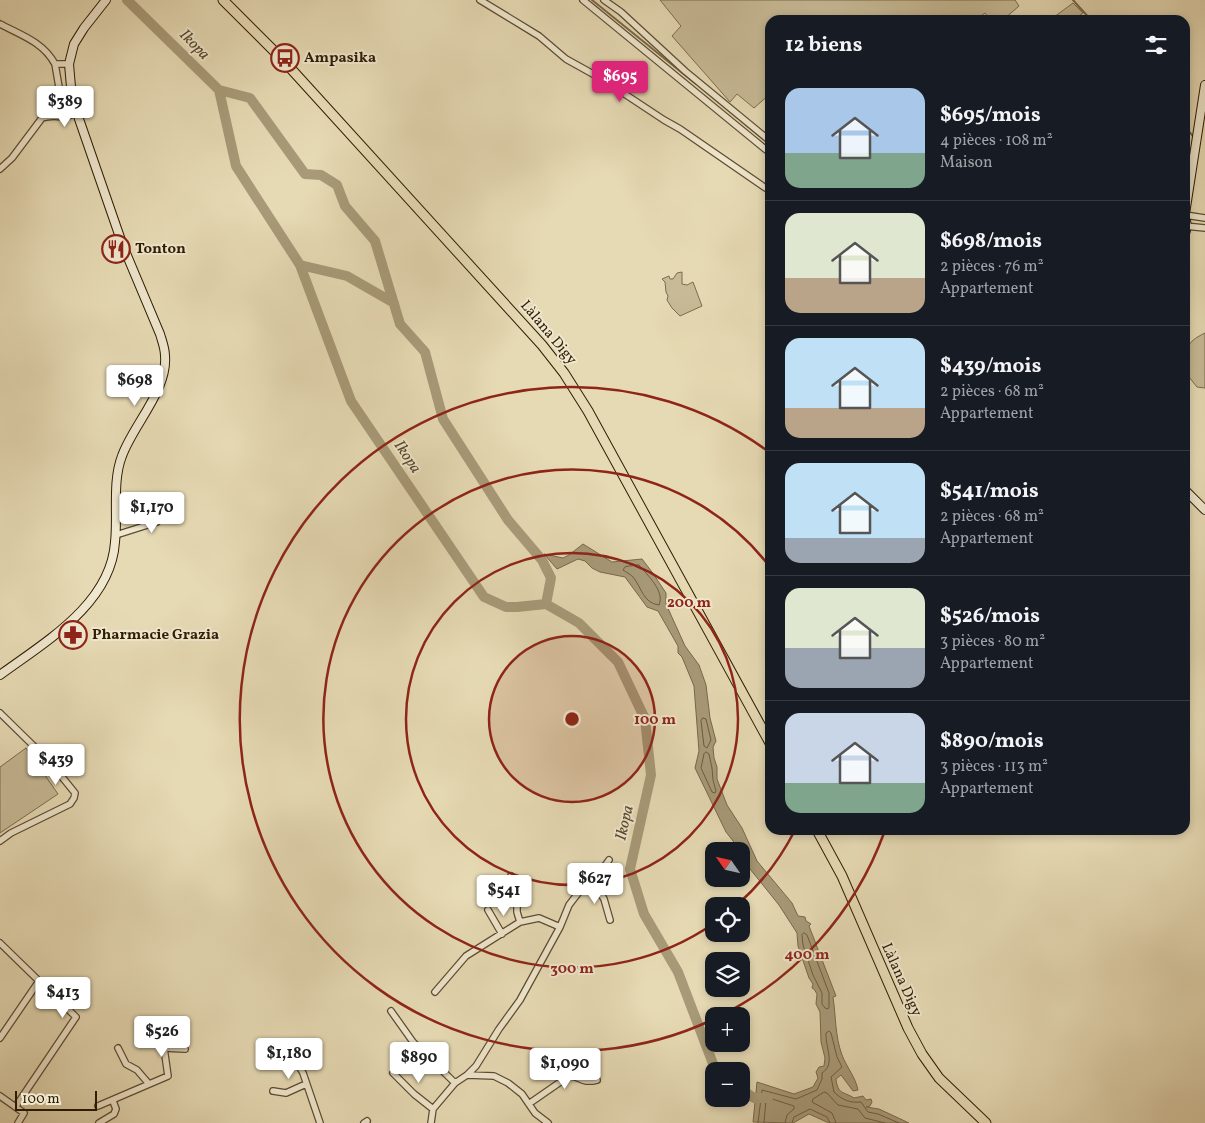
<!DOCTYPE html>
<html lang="fr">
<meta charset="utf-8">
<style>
body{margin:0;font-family:Vollkorn,serif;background:#20242c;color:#f1f3f6;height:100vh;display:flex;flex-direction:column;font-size:19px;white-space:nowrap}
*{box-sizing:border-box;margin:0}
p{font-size:16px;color:#9ea1a6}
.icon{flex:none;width:28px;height:28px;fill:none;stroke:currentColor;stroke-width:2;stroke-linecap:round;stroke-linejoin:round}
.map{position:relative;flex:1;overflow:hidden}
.details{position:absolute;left:765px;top:15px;width:425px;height:820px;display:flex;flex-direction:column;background:#171b24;border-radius:15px;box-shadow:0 2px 8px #0003}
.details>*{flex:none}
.needle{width:32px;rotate:304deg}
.controls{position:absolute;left:705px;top:842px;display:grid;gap:10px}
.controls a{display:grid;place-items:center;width:45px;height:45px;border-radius:10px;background:#171b24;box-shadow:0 2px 8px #0003;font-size:25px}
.scale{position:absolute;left:15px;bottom:12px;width:82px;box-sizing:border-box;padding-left:5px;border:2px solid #2f1d04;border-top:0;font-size:14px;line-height:18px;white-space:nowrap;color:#2f1d04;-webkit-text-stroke:4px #efe7ce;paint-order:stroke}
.price{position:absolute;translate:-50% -42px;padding:0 11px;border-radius:5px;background:#fff;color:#222;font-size:16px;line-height:32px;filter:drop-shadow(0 1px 2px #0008)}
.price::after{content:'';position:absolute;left:50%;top:30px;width:15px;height:11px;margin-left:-8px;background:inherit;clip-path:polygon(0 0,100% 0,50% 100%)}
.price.on{background:#db2777;color:#fff}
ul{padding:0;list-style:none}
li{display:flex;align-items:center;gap:15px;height:125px;padding:0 20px}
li+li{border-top:1px solid #363941}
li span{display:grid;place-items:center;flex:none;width:140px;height:100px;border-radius:15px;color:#555}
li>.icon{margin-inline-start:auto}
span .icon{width:60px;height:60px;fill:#fffc;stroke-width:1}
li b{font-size:21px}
h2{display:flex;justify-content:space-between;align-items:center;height:60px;padding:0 20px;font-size:21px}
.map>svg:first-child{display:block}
</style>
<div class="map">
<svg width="1205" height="1123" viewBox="0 0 1205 1123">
<rect width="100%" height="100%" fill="#e6dab4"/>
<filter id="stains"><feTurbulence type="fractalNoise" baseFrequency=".004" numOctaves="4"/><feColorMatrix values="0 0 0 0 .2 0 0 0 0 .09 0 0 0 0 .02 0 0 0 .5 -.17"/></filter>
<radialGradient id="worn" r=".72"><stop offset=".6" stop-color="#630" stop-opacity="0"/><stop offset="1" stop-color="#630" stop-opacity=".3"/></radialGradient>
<path fill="#c7ba96" stroke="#7b6c4d" d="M660,0H1015L1019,6L1003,20H990L985,13L975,20H968L964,15L958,20H928L925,16L919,20H770V94L754,108L737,94L730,102L672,36L681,26Z
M1073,3L1083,13L1073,20H1050Z
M682,272V284L687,285L693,282L702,306L680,316L672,308L667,300L668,296L666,292L665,282L662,279L669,276L670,279H673L677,273Z
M1205,333V388L1197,387L1185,372C1185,351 1184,343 1205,333Z
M26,748L58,794L0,833V767Z"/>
<path fill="#a89a78" stroke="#78684a" d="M583,544L612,562L642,559L652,572L666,593V604L685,646L699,665L706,685L710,718L716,741L713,747L714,758L717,767V779L727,805L742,828L757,861L792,903L798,916L805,917L806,921L811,924L809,926L836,996L833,997C836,1017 835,1036 842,1055C847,1068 855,1076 858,1090L853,1091L841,1075L836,1079C838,1095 843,1091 854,1098L863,1096L866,1100L871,1099L872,1102L870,1106L866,1107L879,1109L909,1123H829L809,1114L793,1123L753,1122L757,1082L794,1094L813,1087L818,1078L816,1072L819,1067L824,1066L825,1058L821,1042L820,1012L816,1004L817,994L814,989L812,988L813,984L809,978L798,946L797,933L779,905L746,864L741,851L726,832L695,768L699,751L694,686L682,657L678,653V646L658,611L647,607L625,577L600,572L592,568L585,561L578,559L557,569L544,554L563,558L569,555Z"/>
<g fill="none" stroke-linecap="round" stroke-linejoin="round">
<path stroke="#6c5c3e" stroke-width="1" d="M639,565C648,576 665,591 659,605C643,603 642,588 633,577C630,574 626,572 623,570L625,567Z
M703,718L706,719L711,740L707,748L704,746L701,721Z
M706,752L709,754L712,768L713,780L716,791L715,793L712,792L701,768L704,754Z
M804,933L807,935L829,993V1007L828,1009L825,1008L822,1004V993L813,975L803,945L802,935Z
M758,1123L762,1090L796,1099L817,1090L822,1079V1073C836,1064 825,1047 826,1033L829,1031L831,1033L837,1057L842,1067L831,1077L834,1092C842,1100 850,1103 861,1102L868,1112L878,1114L899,1123
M764,1123L766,1100L769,1098L794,1106V1109L787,1115L785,1123
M792,1123L794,1117L810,1109L827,1117L830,1123
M836,1123L832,1113L812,1102L813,1099L824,1092L827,1093L838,1105L858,1109L865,1118L885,1123"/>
<path stroke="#78684a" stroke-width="2" d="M592,0L696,84
M1073,0L1091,20
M1185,127L1193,136"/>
<path stroke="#a89a78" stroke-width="10" d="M127,0L219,90L250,98L305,174L321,175L337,185L345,206L375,241L400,324L425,352L443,419L508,520L542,560L551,578L546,604
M219,90L236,166L300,265L351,401L484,597L506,607H517L546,604L579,623L618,662L645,719L651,775L630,869L644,914L678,972L715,1069L718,1071
M300,265L347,276L394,303
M741,1089L754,1098H768"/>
<defs>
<path id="street" d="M480,0L539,36L566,59L602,79L664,120L680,129L770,191
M583,0L770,153
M604,0L621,12L685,71L770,141
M0,24C21,35 43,42 55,64H69
M42,118C56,113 64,121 77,112
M0,169L12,158L42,118L59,87L55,64
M1185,215L1205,218
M1185,226L1205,228
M116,535L157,522L170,505
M0,713L49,761L75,793L74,798L70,804L11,833L0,841
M511,876L517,891V912L520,922
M593,882L604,899L610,920
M488,910L502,934
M0,943L76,1017L16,1106
M435,992L466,956L520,922L539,918L560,927
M391,1011L413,1042L455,1083
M0,1038L39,981
M156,1038L164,1048L185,1049
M118,1048L126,1064L137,1070L149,1084
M295,1059L303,1073L320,1123
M393,1073L414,1094L433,1109
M467,1075L494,1076L508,1083L522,1094L535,1113L548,1123
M273,1091L286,1093L306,1084
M0,1096L24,1113L18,1123
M530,1103L569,1076C581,1076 581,1084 597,1080
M98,1106L168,1076L164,1048
M99,1123L114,1114L116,1109L113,1101
M364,1123L367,1121
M431,1123L433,1109L455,1083L467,1075L476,1066L499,1029L520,1000L560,927L569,905L579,892L593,882L609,860"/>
<path id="secondary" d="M1185,214L1205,85
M1185,216L1187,226L1185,234
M1185,490L1205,510
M0,675C45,642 111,604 115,542C118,516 112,481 122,456C133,425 168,390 165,356C165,348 162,341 160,334L123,246L79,119L71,87L69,64L74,44L84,28L106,0"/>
<path id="primary" d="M223,0L283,60L542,345L564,373L588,411L770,743
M817,830L842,876L908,1028L922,1054L939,1078L986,1123"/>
</defs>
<use href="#street" stroke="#5d4c30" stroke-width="8"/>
<use href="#secondary" stroke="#2f1d04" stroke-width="10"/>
<use href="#primary" stroke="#2f1d04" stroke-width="11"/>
<use href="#street" stroke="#efe7ce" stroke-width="5.5"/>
<use href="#secondary" stroke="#efe7ce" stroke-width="8"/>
<use href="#primary" stroke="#e6dab4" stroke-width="9"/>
</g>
<circle cx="572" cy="719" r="83" fill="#8f2418" fill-opacity=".12"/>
<g fill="none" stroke="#8f2418" stroke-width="2.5">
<circle cx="572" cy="719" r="83"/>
<circle cx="572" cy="719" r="166"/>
<path d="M795 830A249 249 0 0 1 737 905M713 924A249 249 0 1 1 770 567"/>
<path d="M884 833A332 332 0 0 1 720 1016M712 1020A332 332 0 1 1 769 452"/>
</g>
<defs>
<symbol id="bus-ring" viewBox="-11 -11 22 22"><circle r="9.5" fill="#efe7ce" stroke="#8f2418" stroke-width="1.5"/><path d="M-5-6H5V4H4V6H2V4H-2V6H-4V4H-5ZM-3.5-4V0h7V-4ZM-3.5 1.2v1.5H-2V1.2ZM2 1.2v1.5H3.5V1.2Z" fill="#8f2418"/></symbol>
<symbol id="restaurant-ring" viewBox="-11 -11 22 22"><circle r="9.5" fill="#efe7ce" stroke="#8f2418" stroke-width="1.5"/><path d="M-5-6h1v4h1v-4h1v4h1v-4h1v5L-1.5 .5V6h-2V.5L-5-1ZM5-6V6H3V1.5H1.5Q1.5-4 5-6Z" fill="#8f2418"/></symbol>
<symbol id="pharmacy-ring" viewBox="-11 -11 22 22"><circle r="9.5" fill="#efe7ce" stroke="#8f2418" stroke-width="1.5"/><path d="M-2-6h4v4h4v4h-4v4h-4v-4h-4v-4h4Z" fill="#8f2418"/></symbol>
</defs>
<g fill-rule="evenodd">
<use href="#bus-ring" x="269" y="42" width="32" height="32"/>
<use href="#restaurant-ring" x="100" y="233" width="32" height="32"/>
<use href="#pharmacy-ring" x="57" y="619" width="32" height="32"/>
</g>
<g text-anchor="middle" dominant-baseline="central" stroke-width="4" stroke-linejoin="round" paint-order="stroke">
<g font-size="15" font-weight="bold" fill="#2f1d04" stroke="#efe7ce" text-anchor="start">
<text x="304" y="58">Ampasika</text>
<text x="135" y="249">Tonton</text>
<text x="92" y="635">Pharmacie Grazia</text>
</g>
<g font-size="15" fill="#2f1d04" stroke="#efe7ce">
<text transform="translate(548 333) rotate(50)">Làlana Digy</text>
<text transform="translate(901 980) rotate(66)">Làlana Digy</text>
</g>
<g font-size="16" font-style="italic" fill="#59492d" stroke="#efe7ce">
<text transform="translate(194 45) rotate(45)">Ikopa</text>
<text transform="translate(407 457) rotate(56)">Ikopa</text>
<text transform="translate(625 823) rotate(-77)">Ikopa</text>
</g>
</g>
<circle cx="572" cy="719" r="8" fill="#8f2418" stroke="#efe7ce" stroke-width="2.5"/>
<g font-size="15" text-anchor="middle" font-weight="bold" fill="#8f2418" stroke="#efe7ce" stroke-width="4" stroke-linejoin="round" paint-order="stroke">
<text x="689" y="607">200 m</text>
<text x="655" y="724">100 m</text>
<text x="807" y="959">400 m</text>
<text x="572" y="973">300 m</text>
</g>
<rect width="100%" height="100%" filter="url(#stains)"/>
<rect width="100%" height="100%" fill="url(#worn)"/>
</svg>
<div class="controls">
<a><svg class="needle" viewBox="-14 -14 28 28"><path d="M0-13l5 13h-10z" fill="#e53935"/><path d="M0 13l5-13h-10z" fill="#9ea1a6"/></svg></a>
<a><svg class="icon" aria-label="locate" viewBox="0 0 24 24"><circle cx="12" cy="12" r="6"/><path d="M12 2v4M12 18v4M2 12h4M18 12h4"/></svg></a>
<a><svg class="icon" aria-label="layers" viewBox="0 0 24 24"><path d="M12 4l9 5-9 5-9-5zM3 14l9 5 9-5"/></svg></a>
<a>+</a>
<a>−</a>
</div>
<div class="scale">100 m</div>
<b class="price on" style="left:620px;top:103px">$695</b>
<b class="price" style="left:65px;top:128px">$389</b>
<b class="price" style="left:135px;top:407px">$698</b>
<b class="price" style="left:152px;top:534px">$1,170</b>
<b class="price" style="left:56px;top:786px">$439</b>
<b class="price" style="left:595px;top:905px">$627</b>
<b class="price" style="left:504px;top:917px">$541</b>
<b class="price" style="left:63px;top:1019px">$413</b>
<b class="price" style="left:162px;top:1058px">$526</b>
<b class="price" style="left:289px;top:1080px">$1,180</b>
<b class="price" style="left:419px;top:1084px">$890</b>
<b class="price" style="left:565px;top:1090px">$1,090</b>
<section class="details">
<h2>12 biens<svg class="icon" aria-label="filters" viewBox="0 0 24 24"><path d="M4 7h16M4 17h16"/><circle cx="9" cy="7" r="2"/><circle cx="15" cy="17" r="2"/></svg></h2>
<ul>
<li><span style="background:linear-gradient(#a9c7e8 65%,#7fa58c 0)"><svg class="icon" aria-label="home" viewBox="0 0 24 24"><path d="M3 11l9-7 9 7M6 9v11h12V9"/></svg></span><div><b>$695/mois</b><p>4 pièces · 108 m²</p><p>Maison</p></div></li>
<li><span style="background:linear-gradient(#dfe7d0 65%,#b9a48a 0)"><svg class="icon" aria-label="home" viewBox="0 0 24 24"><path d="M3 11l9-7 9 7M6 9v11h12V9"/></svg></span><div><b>$698/mois</b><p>2 pièces · 76 m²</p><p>Appartement</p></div></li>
<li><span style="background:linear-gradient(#bfe0f5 70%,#b9a48a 0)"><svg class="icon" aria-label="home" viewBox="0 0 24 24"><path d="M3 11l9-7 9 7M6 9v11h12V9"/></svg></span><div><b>$439/mois</b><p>2 pièces · 68 m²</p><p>Appartement</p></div></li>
<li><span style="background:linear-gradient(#bfe0f5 75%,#9aa5b1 0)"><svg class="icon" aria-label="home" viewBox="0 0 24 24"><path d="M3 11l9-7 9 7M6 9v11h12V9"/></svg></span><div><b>$541/mois</b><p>2 pièces · 68 m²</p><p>Appartement</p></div></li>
<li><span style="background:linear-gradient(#dfe7d0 60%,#9aa5b1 0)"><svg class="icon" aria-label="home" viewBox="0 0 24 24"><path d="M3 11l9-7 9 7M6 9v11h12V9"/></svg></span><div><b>$526/mois</b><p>3 pièces · 80 m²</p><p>Appartement</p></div></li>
<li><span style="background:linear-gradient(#c9d6e8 70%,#7fa58c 0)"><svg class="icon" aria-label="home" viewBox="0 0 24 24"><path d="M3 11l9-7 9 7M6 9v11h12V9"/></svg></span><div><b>$890/mois</b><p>3 pièces · 113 m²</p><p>Appartement</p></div></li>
</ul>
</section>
</div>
